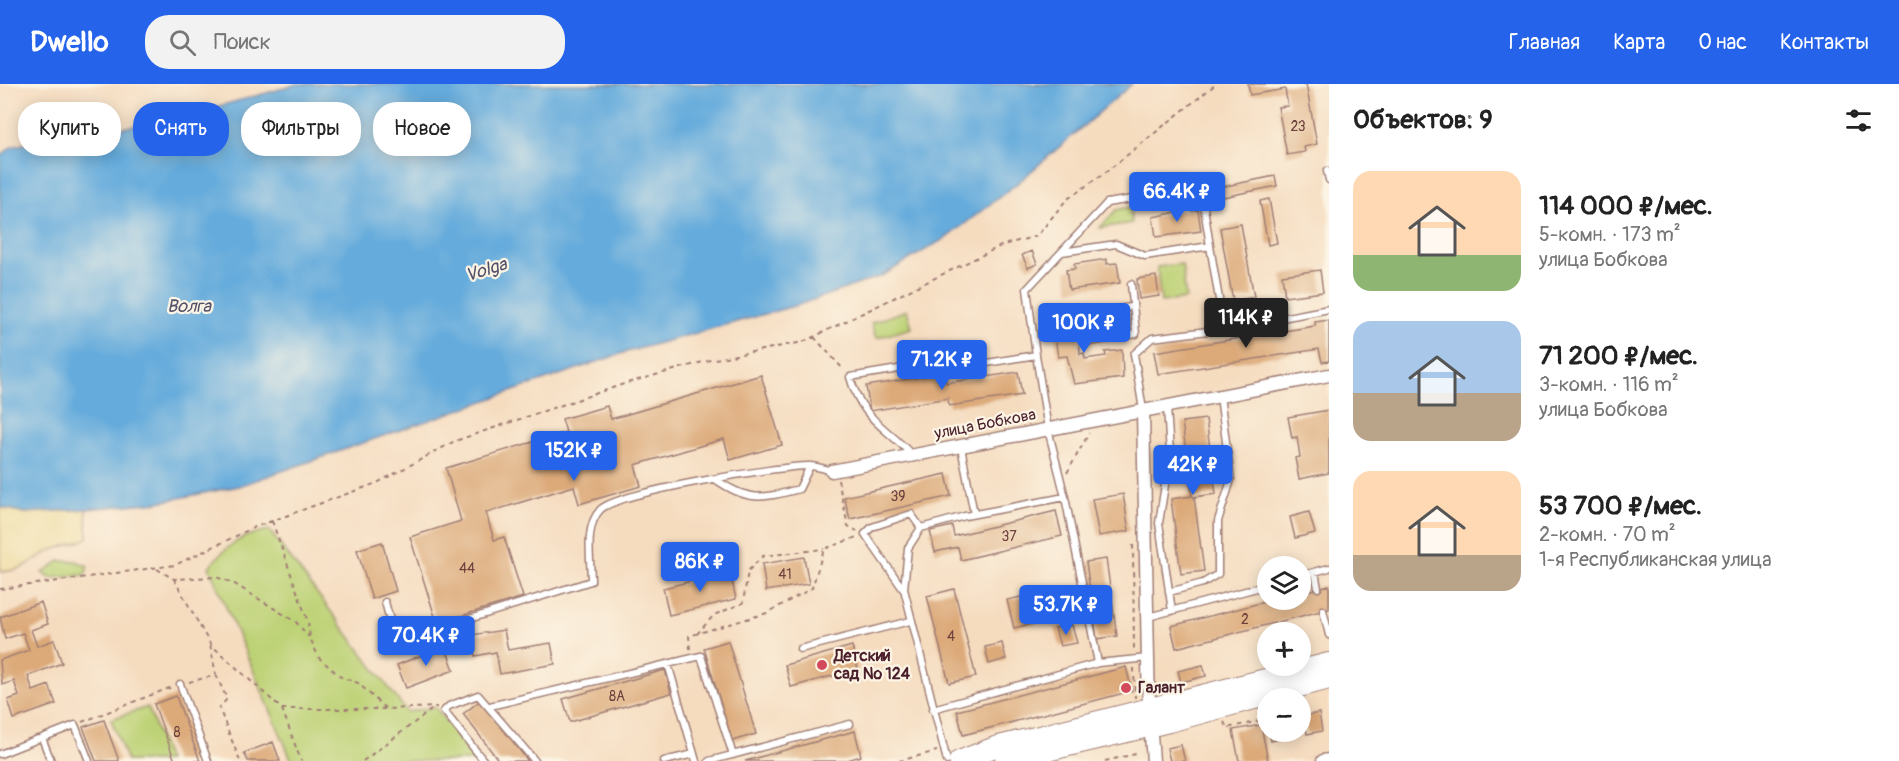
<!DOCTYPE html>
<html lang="ru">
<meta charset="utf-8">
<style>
body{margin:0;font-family:Pangolin,sans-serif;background:#f2f2f2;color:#222;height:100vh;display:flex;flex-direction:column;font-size:22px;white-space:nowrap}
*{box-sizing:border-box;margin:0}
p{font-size:20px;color:#767676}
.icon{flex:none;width:33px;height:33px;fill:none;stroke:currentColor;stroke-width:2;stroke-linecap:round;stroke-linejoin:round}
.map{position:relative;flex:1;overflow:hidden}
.sheet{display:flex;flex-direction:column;background:#fff;width:570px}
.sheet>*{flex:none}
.top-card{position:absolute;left:18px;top:18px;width:570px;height:54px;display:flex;gap:12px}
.controls{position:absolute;left:1257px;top:472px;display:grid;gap:12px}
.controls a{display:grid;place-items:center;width:54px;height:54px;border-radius:50%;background:#fff;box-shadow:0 3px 15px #0003;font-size:30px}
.price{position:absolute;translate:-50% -51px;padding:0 14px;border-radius:6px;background:#2563eb;color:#fff;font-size:20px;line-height:39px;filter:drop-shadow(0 2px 3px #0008)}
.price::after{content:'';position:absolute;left:50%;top:36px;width:18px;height:14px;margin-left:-9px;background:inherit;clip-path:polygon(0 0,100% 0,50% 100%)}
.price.active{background:#222;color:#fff}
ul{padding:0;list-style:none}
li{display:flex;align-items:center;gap:18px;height:150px;padding:0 24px}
li span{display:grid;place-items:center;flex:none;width:168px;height:120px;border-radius:18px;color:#555}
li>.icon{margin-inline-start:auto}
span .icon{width:72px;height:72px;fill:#fffc;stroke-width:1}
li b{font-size:26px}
h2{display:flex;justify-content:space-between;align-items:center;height:72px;padding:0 24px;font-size:26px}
.tag{padding:0 21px;border-radius:24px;background:#fff;box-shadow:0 3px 15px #0003;font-size:21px;line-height:54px}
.tag.active{background:#2563eb;color:#fff}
header{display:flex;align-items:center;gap:36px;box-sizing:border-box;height:84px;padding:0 30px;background:#2563eb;color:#fff}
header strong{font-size:28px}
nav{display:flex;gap:33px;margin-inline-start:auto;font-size:21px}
.search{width:420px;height:54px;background:#f2f2f2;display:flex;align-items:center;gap:15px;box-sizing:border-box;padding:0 21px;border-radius:24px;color:#767676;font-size:22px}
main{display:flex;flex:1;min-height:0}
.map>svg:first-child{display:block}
</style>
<header>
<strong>Dwello</strong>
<div class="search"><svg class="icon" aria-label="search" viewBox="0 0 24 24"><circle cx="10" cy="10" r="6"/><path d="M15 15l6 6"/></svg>Поиск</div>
<nav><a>Главная</a><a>Карта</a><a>О нас</a><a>Контакты</a></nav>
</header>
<main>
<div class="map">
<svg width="1329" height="677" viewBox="0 0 1329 677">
<rect width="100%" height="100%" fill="#fcf5e5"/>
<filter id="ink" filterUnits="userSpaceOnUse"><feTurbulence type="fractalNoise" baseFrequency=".0167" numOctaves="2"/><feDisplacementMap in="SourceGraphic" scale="12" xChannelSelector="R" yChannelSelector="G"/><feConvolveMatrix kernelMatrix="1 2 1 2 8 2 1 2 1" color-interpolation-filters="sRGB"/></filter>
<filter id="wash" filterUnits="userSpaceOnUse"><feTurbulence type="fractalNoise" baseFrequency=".008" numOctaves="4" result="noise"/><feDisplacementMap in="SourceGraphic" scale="24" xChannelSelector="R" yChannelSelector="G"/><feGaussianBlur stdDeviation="1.35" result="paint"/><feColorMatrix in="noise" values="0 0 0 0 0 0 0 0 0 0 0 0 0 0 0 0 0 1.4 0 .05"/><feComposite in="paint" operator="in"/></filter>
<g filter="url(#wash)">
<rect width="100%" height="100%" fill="#f5dcbf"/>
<path fill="#bdd276" stroke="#847850" stroke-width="1.5" d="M1130,123L1132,139L1100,144L1116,126Z
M1182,180L1186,215L1161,218L1157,183Z
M907,226L912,244L876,254L871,239Z
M269,446L407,628L435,623L476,677H292L209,483C227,461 242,451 269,446Z
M60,477H76L88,482L85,491L50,494L42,489Z
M148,623L168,677H127L111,635Z"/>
<path fill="#eeda9e" stroke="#9c7c64" stroke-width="1.5" d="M0,423L25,429L86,425L88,454C76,460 64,461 52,466C28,477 29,486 0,488Z"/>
<path fill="#65abdc" stroke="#586584" stroke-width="1.5" d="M297,0H1132L1019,98L949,152L882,192L798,221L623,269L239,402L159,418L86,425L25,429L0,423V73L11,63L23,60C119,48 204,28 297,0Z"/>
<g id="blocks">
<path fill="#dca978" d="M1248,0H1306L1317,60L1304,63L1305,68L1287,71L1278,23L1288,22L1285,5L1250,11Z
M1275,92L1277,102L1223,113L1221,103Z
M1269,115L1277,159L1268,161L1260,117Z
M1191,125L1192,127L1198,126L1201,147L1156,153L1153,133Z
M1241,140L1254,213L1233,217L1220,144Z
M1032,167L1037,180L1028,184L1022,171Z
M1107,175V180L1117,179L1120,199L1069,206L1066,186L1075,185L1074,180Z
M1320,186L1323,208L1285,213L1282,191Z
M1156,192L1159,212L1139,215L1137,195Z
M1074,229L1075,239L1078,238L1080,270L1084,269L1085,275L1106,272L1105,268L1122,266L1123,294L1074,300L1067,272L1058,273L1052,232Z
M1329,236V277L1322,278L1319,265L1158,290L1154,268L1315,242V238Z
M1018,288L1022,311L949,322L948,314L870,327L866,302L945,289L946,299Z
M761,291L782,361L730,376L724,355L635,381L641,402L579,420L574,402L486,429L494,456L504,453L523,513L437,539L410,453L461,437L446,384L566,348L562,335L607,322L611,335Z
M1329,326V389L1299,395L1295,374L1300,373L1297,353L1292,354L1288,333Z
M1206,335L1216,410L1194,413L1204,487L1181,490L1171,415L1192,412L1182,338Z
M946,390L951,412L850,435L844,413Z
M1123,410L1129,447L1099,452L1092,415Z
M1056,427L1062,452L961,476L958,463L935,468L930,447L952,442L954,452Z
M1309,428L1315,449L1295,454L1290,433Z
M382,458L396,507L372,515L357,466Z
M804,473L809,500L766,507L762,480Z
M1106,475L1117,552L1097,555L1086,478Z
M730,488L736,515L669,531L663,504Z
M1329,501V525L1176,564L1171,542L1272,516H1300V509Z
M954,505L976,593L949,599L927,512Z
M1045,508L1051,535L1014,544L1007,516Z
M41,518L48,540L31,546L37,562L54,556L62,579L28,592L33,607L49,601L56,620L14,635L8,616L19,612L14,597L2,601L0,576L29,566L23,549L5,555L0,533Z
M1072,541L1077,559L1060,562L1055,544Z
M504,546L508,566L551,559L555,580L500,590L496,568L475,572L471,551Z
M728,557L756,650L732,657L704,564Z
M1002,559L1006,575L989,580L985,563Z
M445,562L454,586L406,604L397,581Z
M852,562L858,585L791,603L785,581Z
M1203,581L1206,592L1181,598L1178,587Z
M1126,583L1132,607L963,651L957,627Z
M665,586L671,609L570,638L563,615Z
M176,612L200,677H175L154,620Z
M481,616L528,677H499L463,630Z
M1319,629L1322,647L1307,650L1304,632Z
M104,636L119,677H96L83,643Z
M1261,641L1268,677H1239L1233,646Z
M855,647L861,672L844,677H745Z
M1269,648H1282L1283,654L1271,657Z
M273,658L280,677H248L244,669Z
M1181,661L1185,677H1170L1167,664Z"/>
</g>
</g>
<g filter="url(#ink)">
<use href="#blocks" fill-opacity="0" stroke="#a07e75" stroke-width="1.5"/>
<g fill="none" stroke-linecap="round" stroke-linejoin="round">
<defs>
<path id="lane" d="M1327,87L1329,96
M1062,168L1116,160L1145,172L1210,162L1224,245L1152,254L1134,270L1143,326
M1131,200L1136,250L1089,258L1085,230L1131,223
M1224,245L1329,225
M1036,271L1027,205L1107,119L1201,104L1210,162
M1167,323L1170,369L1159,439L1172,527
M961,363L974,430
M912,371C884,341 862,336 850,293L947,277L969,282L1036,271L1048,345L1065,413L965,432L921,444L908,464L904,505L947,677
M715,395C748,418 761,415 799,405L810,382
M1065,413L1098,579L1148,574
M1315,488L1318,504
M1300,492L1329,484
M903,505L865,450L872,443L911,430L921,444
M1169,508L1203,499L1218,490V437L1231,396L1220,312
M385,518L396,558L591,497C591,476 584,443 600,426C616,408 780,382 809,382C817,382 825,385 832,387
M1323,526L1329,551
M1148,533L1268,501
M800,565L910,537
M668,580L694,670
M180,600L208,677
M490,622L701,572L733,671
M933,625L1098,579
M0,670L38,655
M51,677L42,654L75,641L89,677
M484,677L444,627L449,622L478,611L535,677
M664,677L694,670L696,677
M709,677L850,640"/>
<path id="street" d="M1143,327L1149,625L1153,677
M832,387L1329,291
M1323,677L1329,676"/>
<path id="primary" d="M959,677L995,663L1329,579
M1005,677L1169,638L1329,595"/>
</defs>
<use href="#lane" stroke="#a07e75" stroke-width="9"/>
<use href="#street" stroke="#a07e75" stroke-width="15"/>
<use href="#primary" stroke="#a07e75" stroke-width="22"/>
<path stroke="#a07e75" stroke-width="2" stroke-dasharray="4.5 4.5" stroke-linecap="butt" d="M814,253L844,286
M1067,389L1089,349
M838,396L848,442L857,447
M272,437L308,538L310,554L319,574L341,593L358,599L386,625L437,623
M1133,461L1134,566
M157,485L174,495L216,493L233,499L296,538L309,553
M174,495L210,560L282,625H386
M0,505L175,481L255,443L377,399L455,357L627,299L710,276L803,258L1003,161L1037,152L1066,116L1106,88L1216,0
M697,550L714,531L743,519L748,487L763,472L824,465
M690,565L689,552L767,529L812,504L824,465L857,453
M1134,584L1135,614
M216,591L227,615L219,624L240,677
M189,598L216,591L210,560
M282,625L301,677
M82,638L172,603
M1224,638L1227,644L1259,637V630
M363,677L435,623
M899,677L937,667
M1105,677L1140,669"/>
<use href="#lane" stroke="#fff" stroke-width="6"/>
<use href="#street" stroke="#fff" stroke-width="12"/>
<use href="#primary" stroke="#fff" stroke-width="20"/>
</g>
</g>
<g fill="#d1495b" stroke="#fcf5e5" stroke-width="2">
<circle cx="822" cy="581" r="6"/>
<circle cx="1126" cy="604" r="6"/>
</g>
<g text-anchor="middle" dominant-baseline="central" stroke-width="4.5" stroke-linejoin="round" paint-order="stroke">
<g font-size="14" fill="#6e423e">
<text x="1298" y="42">23</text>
<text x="898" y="412">39</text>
<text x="1009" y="452">37</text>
<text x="467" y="484">44</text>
<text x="785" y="490">41</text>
<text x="1245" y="535">2</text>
<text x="951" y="552">4</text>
<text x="617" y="612">8А</text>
<text x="177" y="648">8</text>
</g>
<g font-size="16" fill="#4a1f2b" stroke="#fcf5e5">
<text transform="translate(985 340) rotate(-11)">улица Бобкова</text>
</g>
<g font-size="16" font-weight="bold" fill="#4a1f2b" stroke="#fcf5e5" text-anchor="start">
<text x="834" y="572">Детский<tspan x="834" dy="18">сад № 124</tspan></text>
<text x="1138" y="604">Галант</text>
</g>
<g font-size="18" font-style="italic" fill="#535069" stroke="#fcf5e5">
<text transform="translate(486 186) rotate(-17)">Volga</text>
<text x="189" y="222">Волга</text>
</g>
</g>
</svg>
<div class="controls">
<a><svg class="icon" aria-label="layers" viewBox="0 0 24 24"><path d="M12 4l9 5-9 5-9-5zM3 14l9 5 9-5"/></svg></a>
<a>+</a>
<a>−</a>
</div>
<b class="price" style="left:1177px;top:139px">66.4K ₽</b>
<b class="price active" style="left:1246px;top:265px">114K ₽</b>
<b class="price" style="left:1084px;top:270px">100K ₽</b>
<b class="price" style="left:942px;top:307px">71.2K ₽</b>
<b class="price" style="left:574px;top:398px">152K ₽</b>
<b class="price" style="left:1193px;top:412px">42K ₽</b>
<b class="price" style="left:700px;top:509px">86K ₽</b>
<b class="price" style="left:1066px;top:552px">53.7K ₽</b>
<b class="price" style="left:426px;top:583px">70.4K ₽</b>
<div class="top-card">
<a class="tag">Купить</a>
<a class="tag active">Снять</a>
<a class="tag">Фильтры</a>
<a class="tag">Новое</a>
</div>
</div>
<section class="sheet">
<h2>Объектов: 9<svg class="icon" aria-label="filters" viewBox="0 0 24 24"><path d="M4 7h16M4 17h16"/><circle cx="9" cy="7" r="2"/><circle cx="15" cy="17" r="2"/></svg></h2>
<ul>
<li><span style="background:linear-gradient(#ffd9b3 70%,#8fb573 0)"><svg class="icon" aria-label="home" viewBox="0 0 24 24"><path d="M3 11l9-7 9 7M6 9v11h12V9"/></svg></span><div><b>114 000 ₽/мес.</b><p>5-комн. · 173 m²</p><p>улица Бобкова</p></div></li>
<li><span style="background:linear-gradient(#a9c7e8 60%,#b9a48a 0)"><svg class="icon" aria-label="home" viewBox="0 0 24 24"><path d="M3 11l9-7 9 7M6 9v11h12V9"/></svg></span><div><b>71 200 ₽/мес.</b><p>3-комн. · 116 m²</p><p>улица Бобкова</p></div></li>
<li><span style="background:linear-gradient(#ffd9b3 70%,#b9a48a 0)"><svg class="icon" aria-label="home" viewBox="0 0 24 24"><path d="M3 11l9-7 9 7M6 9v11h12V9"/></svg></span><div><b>53 700 ₽/мес.</b><p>2-комн. · 70 m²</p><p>1-я Республиканская улица</p></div></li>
</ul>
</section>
</main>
